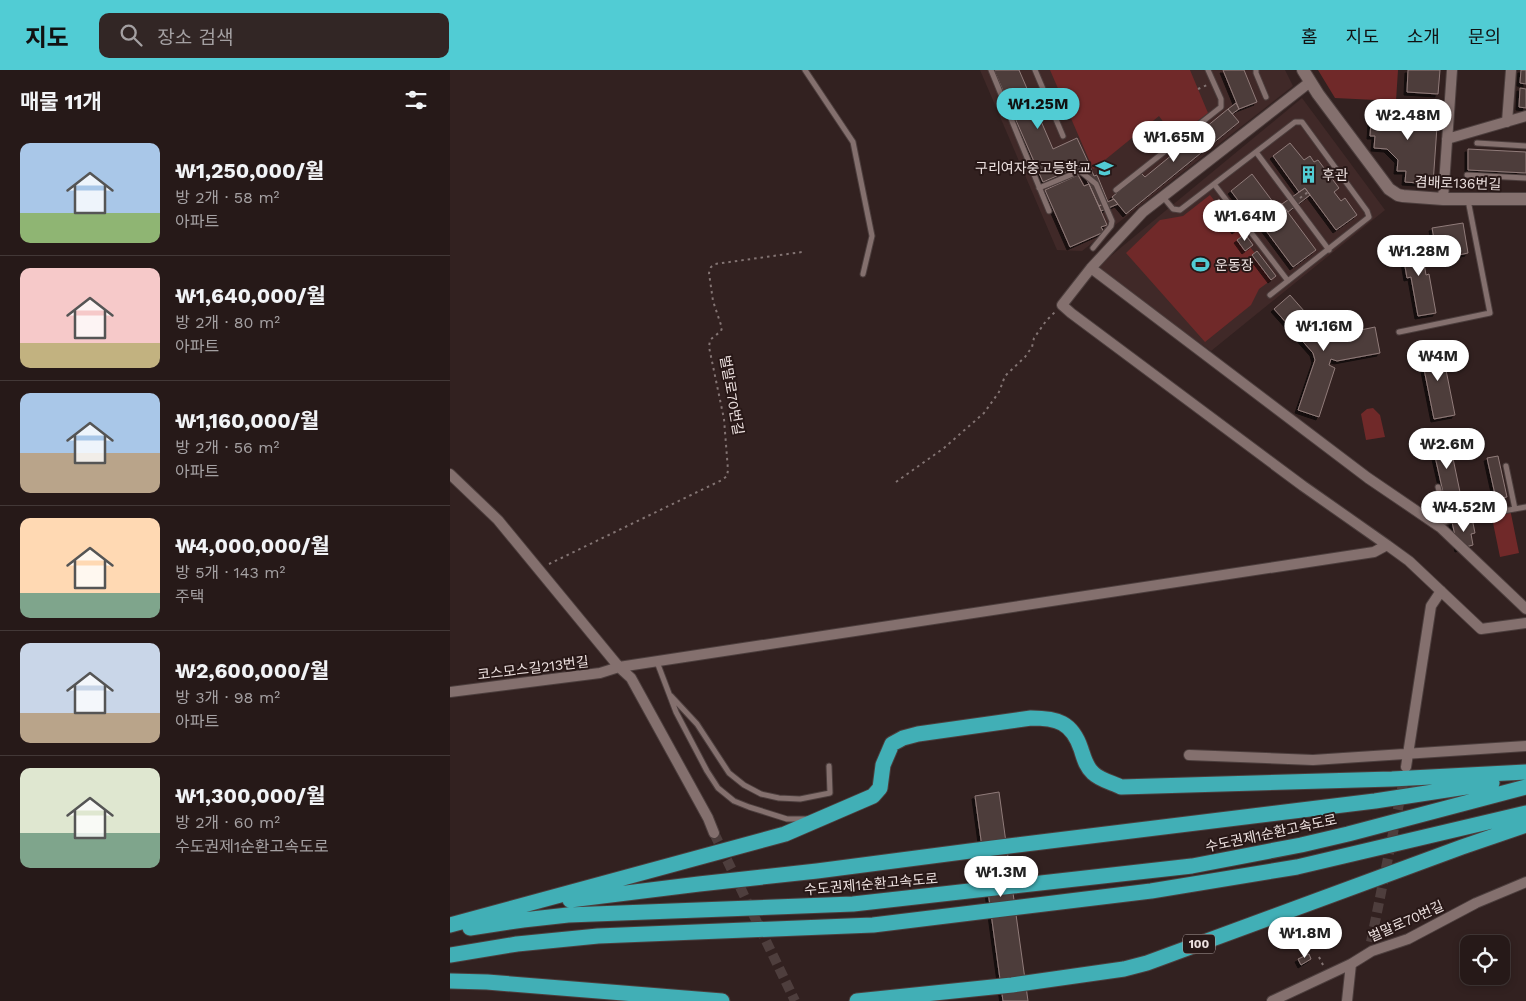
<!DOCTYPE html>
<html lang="ko">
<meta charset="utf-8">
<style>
body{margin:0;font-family:"Work Sans","Noto Sans KR",sans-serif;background:#322625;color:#f1f3f6;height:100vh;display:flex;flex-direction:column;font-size:19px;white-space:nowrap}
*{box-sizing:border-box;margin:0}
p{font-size:16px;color:#a4a0a2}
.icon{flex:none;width:28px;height:28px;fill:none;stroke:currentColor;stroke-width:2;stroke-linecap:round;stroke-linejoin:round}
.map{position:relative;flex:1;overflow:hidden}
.panel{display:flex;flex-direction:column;background:#261918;width:450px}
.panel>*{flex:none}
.controls{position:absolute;left:1010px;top:865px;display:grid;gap:10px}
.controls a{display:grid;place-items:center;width:50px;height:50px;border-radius:10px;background:#261918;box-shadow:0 2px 8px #0003,0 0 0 1px #423837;font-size:25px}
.price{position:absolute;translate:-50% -42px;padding:0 11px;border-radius:18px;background:#fff;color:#222;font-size:16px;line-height:32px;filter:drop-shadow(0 1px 2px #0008)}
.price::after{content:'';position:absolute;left:50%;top:30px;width:15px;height:11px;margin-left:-8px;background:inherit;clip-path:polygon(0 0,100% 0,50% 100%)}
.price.on{background:#51ccd4;color:#111}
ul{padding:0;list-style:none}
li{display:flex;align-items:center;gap:15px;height:125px;padding:0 20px}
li+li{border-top:1px solid #423837}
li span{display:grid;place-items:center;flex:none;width:140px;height:100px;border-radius:10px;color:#555}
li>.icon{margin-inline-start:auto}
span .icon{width:60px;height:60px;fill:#fffc;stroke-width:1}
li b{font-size:21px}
h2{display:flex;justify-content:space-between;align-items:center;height:60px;padding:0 20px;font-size:21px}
header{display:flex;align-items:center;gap:30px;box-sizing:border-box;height:70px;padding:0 25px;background:#51ccd4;color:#111}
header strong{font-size:24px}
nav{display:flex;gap:28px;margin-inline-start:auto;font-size:18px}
.search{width:350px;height:45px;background:#322625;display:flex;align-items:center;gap:12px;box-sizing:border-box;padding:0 18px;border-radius:10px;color:#a4a0a2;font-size:19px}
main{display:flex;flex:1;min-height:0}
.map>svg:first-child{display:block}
</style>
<header>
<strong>지도</strong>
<div class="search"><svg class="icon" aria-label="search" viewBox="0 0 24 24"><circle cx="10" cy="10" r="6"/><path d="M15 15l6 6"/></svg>장소 검색</div>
<nav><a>홈</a><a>지도</a><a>소개</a><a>문의</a></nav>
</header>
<main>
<section class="panel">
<h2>매물 11개<svg class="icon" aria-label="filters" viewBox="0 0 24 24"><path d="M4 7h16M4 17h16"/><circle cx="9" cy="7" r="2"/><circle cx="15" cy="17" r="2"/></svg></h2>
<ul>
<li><span style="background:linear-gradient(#a9c7e8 70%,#8fb573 0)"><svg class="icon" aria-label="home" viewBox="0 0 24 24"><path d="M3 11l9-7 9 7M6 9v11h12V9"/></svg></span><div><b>₩1,250,000/월</b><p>방 2개 · 58 m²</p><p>아파트</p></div></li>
<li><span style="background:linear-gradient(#f6c9c9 75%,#c2b280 0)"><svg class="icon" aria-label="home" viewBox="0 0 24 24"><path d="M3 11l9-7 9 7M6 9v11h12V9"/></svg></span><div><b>₩1,640,000/월</b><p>방 2개 · 80 m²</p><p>아파트</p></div></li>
<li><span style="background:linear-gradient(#a9c7e8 60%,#b9a48a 0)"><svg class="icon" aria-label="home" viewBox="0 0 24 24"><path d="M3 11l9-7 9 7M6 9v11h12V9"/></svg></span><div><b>₩1,160,000/월</b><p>방 2개 · 56 m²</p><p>아파트</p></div></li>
<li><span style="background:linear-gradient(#ffd9b3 75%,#7fa58c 0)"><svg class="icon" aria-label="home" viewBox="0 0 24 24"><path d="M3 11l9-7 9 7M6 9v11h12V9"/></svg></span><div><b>₩4,000,000/월</b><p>방 5개 · 143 m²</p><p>주택</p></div></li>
<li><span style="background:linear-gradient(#c9d6e8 70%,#b9a48a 0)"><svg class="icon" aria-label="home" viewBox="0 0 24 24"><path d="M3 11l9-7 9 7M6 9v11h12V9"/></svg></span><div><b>₩2,600,000/월</b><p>방 3개 · 98 m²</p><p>아파트</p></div></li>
<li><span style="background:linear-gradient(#dfe7d0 65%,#7fa58c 0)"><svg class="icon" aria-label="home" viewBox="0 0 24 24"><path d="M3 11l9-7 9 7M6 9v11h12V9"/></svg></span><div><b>₩1,300,000/월</b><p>방 2개 · 60 m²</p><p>수도권제1순환고속도로</p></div></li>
</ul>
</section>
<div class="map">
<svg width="1076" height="931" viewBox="0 0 1076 931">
<defs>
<filter id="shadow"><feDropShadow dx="-3" dy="3" stdDeviation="0" flood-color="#0009"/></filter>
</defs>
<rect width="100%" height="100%" fill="#322120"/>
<path fill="#402928" d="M530,0H835L843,16L632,181L607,180Z
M852,28L935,140L761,281L645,199Z"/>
<path fill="#702929" d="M600,0H740L758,43L725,68L709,46L645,98L643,99Z
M868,0H948L946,31L885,28Z
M760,125L824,208L809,219L801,235L755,272L676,183L710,150L733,146Z
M923,338L930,345L935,367L916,370L911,344L917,339Z
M1060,439L1069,483L1050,487L1041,443Z"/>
<path fill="#4e3c3b" stroke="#907c7a" filter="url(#shadow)" d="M544,0H569L603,79L627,68L638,92L593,112Z
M773,0H794L807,32L789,39Z
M958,0H990L988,24L957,22Z
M1071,0H1076V14L1070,13Z
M1070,18L1076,19V38L1069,37Z
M786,33L789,39L782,44L778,39Z
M922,38L988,42L983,114L955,112L956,101H947L948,90L937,79L924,78L925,66H920Z
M778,39L789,52L676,144L662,127L691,103L695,107Z
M840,73L854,90L860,86L864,92L868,90L889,118L884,122L891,131L895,128L907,145L886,160L855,118L849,122L823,86Z
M1018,79L1076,82V103L1018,100Z
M638,92L644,106L647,105L658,132L649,136L630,95Z
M802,104L826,136L831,133L866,180L843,197L811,154L808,157L781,121Z
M628,105L634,116L639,114L657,155L651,157L654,162L620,177L595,120Z
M855,118L860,125L838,142L832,134Z
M664,129L668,134L651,141L649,136Z
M769,129L790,157L785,161L764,133Z
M1013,153L1018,183L995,188L992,172L985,174L982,158Z
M795,164L803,175L795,181L787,170Z
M970,169L976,205L979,204L986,243L968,246L961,207L957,208L951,173Z
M807,181L826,206L821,210L802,185Z
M840,225L877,267L925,257L930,283L887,291L881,289L879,295L885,298L869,347L848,340L865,290L863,283L824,239Z
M991,275L1005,345L984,349L970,279Z
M999,369L1011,427L995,431L982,373Z
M1048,386L1057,427L1046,429L1037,388Z
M1022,448L1025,463L1021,464L1023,475L1008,479L1002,452Z
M549,722L578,931H553L525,726Z
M859,884L861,889L851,895L848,889Z"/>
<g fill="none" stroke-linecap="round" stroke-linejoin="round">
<path stroke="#4e3e3d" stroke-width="10" stroke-dasharray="10 5" stroke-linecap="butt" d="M264,763L345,931
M921,872L955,704"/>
<defs>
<path id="service" d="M355,0L403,72L422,166L413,204
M541,0L599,141
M585,0L613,66
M806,0V3L816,27
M1027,73L1076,76
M806,82L879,180
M1017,105L1076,108
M764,114L838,211
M589,118L630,101L646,114L662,151L661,156L643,178
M666,120L771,37V29L758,0
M713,127L723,139L730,140L845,52H852L917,141L919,147L820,225
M949,262L1040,243L1018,130
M1056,396L1065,439
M988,417L997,451L995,452
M997,451L1076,437
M207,592L226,642L257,701L268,718L284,731L299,737L337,749H357
M221,626L247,654L279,703L294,715L311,724L329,728L350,729L380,723L379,696"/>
<path id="minor" d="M860,12L693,142L641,198L918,408L990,457L1076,539
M1057,52L1061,0
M997,69L1076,46
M993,129L1002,0
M0,404L48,450L169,597L181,608L258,748L264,763
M937,475L959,491L1031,559L1076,553
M0,622L150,603L169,597L924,482L937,475L853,416L621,243L612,235L641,198
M739,685L863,690L1076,676
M956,697L981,536L991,521
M822,931L901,894L922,881L958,869L1026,833L1076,812
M897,931L901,894"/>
<path id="tertiary" d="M853,0L868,24L939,119L948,125L953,126L993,129H1076"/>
<path id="motorway" d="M120,830L249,814L367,801L543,778L925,731L1042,713
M0,855L335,764L423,726L430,718L433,695L442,674L453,668L468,664L581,648C607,648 622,652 631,679C634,688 636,697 643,703C650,710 663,713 671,717L942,709L1076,702
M20,858L73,850L118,845L403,834L742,796L851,775L898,764L1076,717
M0,885L67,874L148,866L423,855L701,821L847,797L1076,743
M0,911L37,912L272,931
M407,931L562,915L674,899L697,893L1012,777L1076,755"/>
</defs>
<use href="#service" stroke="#4c3e3d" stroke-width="7"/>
<use href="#minor" stroke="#4c3e3d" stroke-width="12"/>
<use href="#tertiary" stroke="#4c3e3d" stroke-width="14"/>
<use href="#motorway" stroke="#4c3e3d" stroke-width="17"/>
<path stroke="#837473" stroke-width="2" stroke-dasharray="2.5 4" stroke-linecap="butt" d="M748,19L757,15
M580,27L587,24
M850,128L858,122
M446,412L494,378L534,343L549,322L555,306L575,287L582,277L584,268L596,251L605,242
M99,494L272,410L277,406L278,400L274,349L259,277L260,270L271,261L272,258L263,231L259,203L261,197L265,194L352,182
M869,887L873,895"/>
<use href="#service" stroke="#84706e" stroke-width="5"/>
<use href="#minor" stroke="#84706e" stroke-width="10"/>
<use href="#tertiary" stroke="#84706e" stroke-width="12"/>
<use href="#motorway" stroke="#41afb6" stroke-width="15"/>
</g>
<defs>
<symbol id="school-bare" viewBox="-9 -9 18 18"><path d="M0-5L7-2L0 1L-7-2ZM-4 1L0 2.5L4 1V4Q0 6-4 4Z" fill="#51ccd4" stroke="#281817" stroke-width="2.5" paint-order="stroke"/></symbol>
<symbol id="building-bare" viewBox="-9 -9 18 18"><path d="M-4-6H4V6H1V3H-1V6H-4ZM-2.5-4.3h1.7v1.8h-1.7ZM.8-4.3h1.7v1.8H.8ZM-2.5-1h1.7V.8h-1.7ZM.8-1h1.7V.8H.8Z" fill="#51ccd4" stroke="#281817" stroke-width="2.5" paint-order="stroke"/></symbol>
<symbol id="stadium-bare" viewBox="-9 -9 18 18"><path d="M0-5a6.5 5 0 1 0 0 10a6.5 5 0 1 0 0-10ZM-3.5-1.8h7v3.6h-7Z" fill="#51ccd4" stroke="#281817" stroke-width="2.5" paint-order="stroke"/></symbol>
</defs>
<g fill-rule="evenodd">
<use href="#school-bare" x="642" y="86" width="25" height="25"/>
<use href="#building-bare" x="846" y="92" width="25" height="25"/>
<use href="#stadium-bare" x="738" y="182" width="25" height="25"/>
</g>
<g text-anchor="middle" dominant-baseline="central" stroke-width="4" stroke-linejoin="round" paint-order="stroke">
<rect fill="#281817" stroke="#b1a4a3" stroke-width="1" x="733" y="864.5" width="32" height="19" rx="4"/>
<g font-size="12" font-weight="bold" fill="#ece0df">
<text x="749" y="874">100</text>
</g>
<g font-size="14" fill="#ece0df" stroke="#281817" text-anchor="start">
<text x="641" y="98" text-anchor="end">구리여자중고등학교</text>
<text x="872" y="105">후관</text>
<text x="765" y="195">운동장</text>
</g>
<g font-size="14" fill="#ece0df" stroke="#281817">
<text transform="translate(1008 113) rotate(2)">겸배로136번길</text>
<text transform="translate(282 325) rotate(80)">벌말로70번길</text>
<text transform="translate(83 598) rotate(-7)">코스모스길213번길</text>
<text transform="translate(821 763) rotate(-12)">수도권제1순환고속도로</text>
<text transform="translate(421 814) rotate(-5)">수도권제1순환고속도로</text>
<text transform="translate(956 851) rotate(-24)">벌말로70번길</text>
</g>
</g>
</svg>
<div class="controls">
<a><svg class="icon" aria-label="locate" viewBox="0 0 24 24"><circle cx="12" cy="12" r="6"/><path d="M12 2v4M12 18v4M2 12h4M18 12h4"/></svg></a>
</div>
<b class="price on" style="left:588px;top:60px">₩1.25M</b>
<b class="price" style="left:958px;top:71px">₩2.48M</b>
<b class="price" style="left:724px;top:93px">₩1.65M</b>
<b class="price" style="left:795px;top:172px">₩1.64M</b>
<b class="price" style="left:969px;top:207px">₩1.28M</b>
<b class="price" style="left:874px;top:282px">₩1.16M</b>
<b class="price" style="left:988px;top:312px">₩4M</b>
<b class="price" style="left:997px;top:400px">₩2.6M</b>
<b class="price" style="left:1014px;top:463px">₩4.52M</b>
<b class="price" style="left:551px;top:828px">₩1.3M</b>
<b class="price" style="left:855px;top:889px">₩1.8M</b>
</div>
</main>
